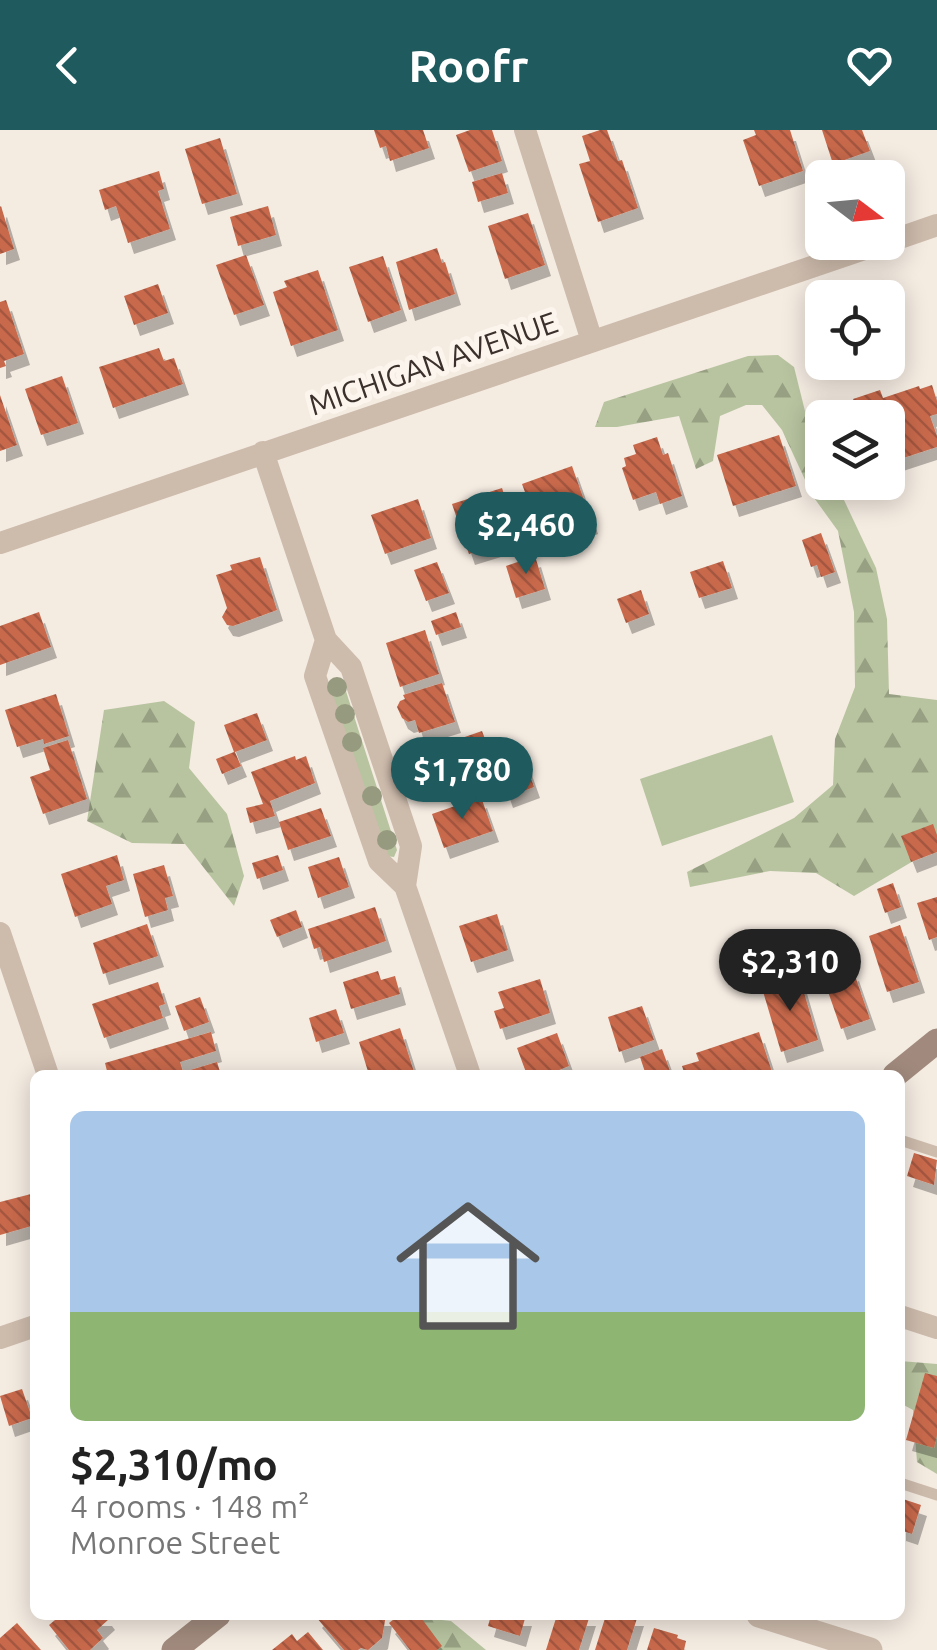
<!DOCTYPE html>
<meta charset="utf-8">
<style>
body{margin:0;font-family:Ubuntu,sans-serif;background:#f2f2f2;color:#222;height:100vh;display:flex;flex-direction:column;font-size:38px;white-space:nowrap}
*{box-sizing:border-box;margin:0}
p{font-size:32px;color:#767676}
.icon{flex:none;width:55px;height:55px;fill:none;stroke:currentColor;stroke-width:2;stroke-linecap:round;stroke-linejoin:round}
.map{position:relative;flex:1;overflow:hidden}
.side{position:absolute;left:30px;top:940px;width:875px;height:550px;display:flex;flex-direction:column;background:#fff;border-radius:15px;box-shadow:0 5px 25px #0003}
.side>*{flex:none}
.needle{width:65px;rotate:106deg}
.tools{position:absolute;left:805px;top:30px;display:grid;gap:20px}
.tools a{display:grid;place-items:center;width:100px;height:100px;border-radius:15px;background:#fff;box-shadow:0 5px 25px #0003;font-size:50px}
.price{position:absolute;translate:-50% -85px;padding:0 22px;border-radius:35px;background:#1f5a5e;color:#fff;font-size:32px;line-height:65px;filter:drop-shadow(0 2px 5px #0008)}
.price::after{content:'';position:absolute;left:50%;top:60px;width:30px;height:22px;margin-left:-15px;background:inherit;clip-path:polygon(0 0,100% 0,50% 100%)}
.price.selected{background:#222;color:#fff}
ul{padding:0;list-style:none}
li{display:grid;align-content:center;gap:20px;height:530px;padding:0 40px}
li span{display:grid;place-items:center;height:310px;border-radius:15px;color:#555}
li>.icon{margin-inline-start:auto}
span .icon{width:180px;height:180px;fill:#fffc;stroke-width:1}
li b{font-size:42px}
header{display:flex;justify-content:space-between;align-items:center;height:130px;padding:0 40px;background:#1f5a5e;color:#fff;font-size:45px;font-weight:700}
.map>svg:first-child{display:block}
</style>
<header><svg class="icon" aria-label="back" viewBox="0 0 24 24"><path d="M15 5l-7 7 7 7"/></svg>Roofr<svg class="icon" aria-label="heart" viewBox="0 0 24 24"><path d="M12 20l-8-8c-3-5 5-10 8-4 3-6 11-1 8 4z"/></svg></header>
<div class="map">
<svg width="937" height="1520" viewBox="0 0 937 1520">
<defs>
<pattern id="forest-firs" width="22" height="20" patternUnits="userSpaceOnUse" patternTransform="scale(2.5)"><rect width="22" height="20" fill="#b8c4a0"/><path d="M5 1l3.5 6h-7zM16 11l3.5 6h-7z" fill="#97a083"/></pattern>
<pattern id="building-back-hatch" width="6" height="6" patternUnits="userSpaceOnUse" patternTransform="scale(2.5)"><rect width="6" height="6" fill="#c8694b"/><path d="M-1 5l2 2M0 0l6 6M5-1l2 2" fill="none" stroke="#a4573f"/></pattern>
<filter id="shadow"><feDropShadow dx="6" dy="11" stdDeviation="0" flood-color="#0004"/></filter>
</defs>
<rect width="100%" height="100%" fill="#f4ebe1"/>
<path fill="#b8c4a0" d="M335,549H341L344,555L397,720L394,727L386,726L329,557L331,550Z
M772,605L794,672L662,716L640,649Z"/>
<path fill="url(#forest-firs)" d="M778,225L794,237L810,301L822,326V352L836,353L876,438L887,489L889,564L937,570V717L854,766L816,743L770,741L690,757L687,742L794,688L833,655L835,609L855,557L854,482L838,401L812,365L782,300L762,275H746L720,286L713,331L696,339L679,286L617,297H595L604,272L748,226Z
M164,571L195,592L189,638L227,684L244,746L234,776L185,714L132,713L87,691L104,580Z
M900,1231L937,1234V1344L917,1332L913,1280L900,1273Z
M415,1487L451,1491L486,1520H422Z"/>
<path fill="url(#building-back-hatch)" filter="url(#shadow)" d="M374,0H423L429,18L390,31L386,16L380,18Z
M470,0H492L502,31L469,42L456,5Z
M600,0H607L618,31L622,30L638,78L598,92L579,34L590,31L582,6Z
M754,0H790L803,41L759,56L743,10L756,5Z
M822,0H862L870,21L833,34Z
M220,8L237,64L202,74L185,19Z
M159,41L164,59L158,61L170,99L128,113L116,76L105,80L99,60Z
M502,43L508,63L478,72L472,52Z
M1,76L14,119L0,124V77Z
M268,76L276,105L238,116L230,87Z
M528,83L545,135L505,149L488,96Z
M437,118L442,133L445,132L455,164L409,180L396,132Z
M246,125L264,175L234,185L216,135Z
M383,126L401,180L368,192L349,137Z
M318,140L338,200L291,216L273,162L287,157L284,151Z
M158,154L168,183L134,195L124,166Z
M6,170L24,224L4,231L6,236L0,238V172Z
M159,218L164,231L174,228L183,254L113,278L99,237Z
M62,246L78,293L41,305L25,259Z
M932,255L937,271V284L930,286L937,306V317L888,333V288H839L837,281L856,275L853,269L880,260L883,268L919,256L920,259Z
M0,265L17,315L0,321Z
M779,305L796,356L733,376L717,325Z
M657,307L663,325L668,323L682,366L660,374L656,362L633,370L622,338L626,336L624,328L636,324L633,315Z
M572,336L592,393L566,403L559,383L550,386L544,371L530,376L522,354Z
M502,358L517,404L494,412L495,416L469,424L452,374Z
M418,369L431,408L385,424L371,385Z
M821,403L835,442L821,447L817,435L811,437L802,410Z
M535,426L545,459L516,468L506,436Z
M260,427L277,480L233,496L227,495L222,487L227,478L216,445L232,440L230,435Z
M723,431L732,458L699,468L690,442Z
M437,432L449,463L426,471L414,440Z
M641,460L649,484L626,493L617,469Z
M39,482L51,517L0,535V496Z
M456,482L461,497L436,505L431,491Z
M425,500L439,544L400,557L386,513Z
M442,553L455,592L419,603L415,590L408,592L402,588L397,577L400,571L405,569L403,565Z
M56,564L69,606L44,614L43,609L17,617L5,580Z
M257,583L267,610L235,622L241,636L222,644L216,629L234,622L224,595Z
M482,601L488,617L465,626L470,641L438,652L427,620Z
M68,610L87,669L43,684L30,647L50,640L43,618Z
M522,623L534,657L507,667L495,632Z
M295,626L296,630L306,626L315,653L270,671L275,686L250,693L246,678L263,674L251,642Z
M481,667L493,701L444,718L432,684Z
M321,678L331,706L288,720L279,692Z
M933,694L937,705V722L911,732L901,706Z
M117,725L124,750L106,756L112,774L75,787L61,744Z
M278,725L283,740L257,749L252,733Z
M339,727L349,757L318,768L308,737Z
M164,735L173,766L165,768L168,780L145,787L133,744Z
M893,753L901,777L885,783L877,759Z
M937,767V807L929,810L917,773Z
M375,777L386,811L324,832L320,817L314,819L308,799Z
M296,780L302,797L277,807L270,790Z
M497,784L508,820L471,832L459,796Z
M147,794L158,826L103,844L93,813Z
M900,795L919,852L887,862L869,806Z
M853,840L870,889L841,899L824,850Z
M378,841L381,850L395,846L400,864L351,879L343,852Z
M799,846L818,910L781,922L762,858Z
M540,849L550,883L500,899L494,881L504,878L498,862Z
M158,852L165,874L159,876L163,888L104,908L92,874Z
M200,867L209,892L184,901L175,876Z
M642,876L654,910L619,922L608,887Z
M336,879L344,903L316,912L309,888Z
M400,898L415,945H369L359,912Z
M211,902L216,921L180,932L184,945H108L105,933Z
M759,902L773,945H685L682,936L699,931L696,923Z
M557,903L569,936L547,945H527L517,918Z
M662,919L670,941L657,945H646L640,927Z
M217,932L221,945H188L187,941Z
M914,1023L937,1030L934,1055L907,1046Z
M31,1064L35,1078V1095L0,1105V1072Z
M925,1243L937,1246V1305L934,1318L906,1310Z
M22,1259L32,1288L9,1296L0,1266Z
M900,1368L921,1375L912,1404L900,1400Z
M61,1485H106L109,1489L97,1500L103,1508L90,1520H69L49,1495Z
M318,1485H386L382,1508L368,1520L361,1518L358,1520H344L316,1487Z
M399,1485H419L442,1516L437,1520H410L389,1493Z
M491,1485H526L520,1506L488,1496Z
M557,1485H590L579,1520H546Z
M606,1485H638L627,1520H595Z
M17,1493L41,1520H0V1508Z
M654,1498L678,1505L677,1508L686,1511L684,1520H647Z
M308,1502L323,1520H272L292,1504L297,1511Z"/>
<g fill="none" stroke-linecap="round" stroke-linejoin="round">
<path stroke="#cdbbac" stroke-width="11" d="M900,1010L937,1022
M900,1353L937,1365"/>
<path stroke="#cdbbac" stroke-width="22" d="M525,0L592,211
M888,112L937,95
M263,322L326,510L351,537L411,716L405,756
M0,413L885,112
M326,510L315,546L379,731L405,756L470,945
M0,803L48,945
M900,1186L937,1198
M0,1208L35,1196"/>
<path stroke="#cdbbac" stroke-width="25" d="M759,1485L870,1520"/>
<path stroke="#a18a7d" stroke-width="25" d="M895,945L937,911
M174,1520L218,1485"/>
</g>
<g fill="#969b7f">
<circle cx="337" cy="557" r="10"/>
<circle cx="345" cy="584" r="10"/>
<circle cx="352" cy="612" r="10"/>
<circle cx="372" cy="666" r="10"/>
<circle cx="387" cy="710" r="10"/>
</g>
<g text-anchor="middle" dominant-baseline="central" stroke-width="10" stroke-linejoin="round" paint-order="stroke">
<g font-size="30" fill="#3b302b" stroke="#fbf5ee">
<text transform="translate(433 233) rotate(-19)">MICHIGAN AVENUE</text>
</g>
</g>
</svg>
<div class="tools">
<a><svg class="needle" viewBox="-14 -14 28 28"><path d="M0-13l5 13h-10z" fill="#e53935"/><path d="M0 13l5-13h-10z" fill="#767676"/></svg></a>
<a><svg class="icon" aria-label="locate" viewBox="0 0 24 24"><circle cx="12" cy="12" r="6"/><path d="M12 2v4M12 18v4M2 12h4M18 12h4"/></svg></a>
<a><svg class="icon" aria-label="layers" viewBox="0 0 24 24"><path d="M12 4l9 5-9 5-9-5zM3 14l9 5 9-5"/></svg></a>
</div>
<b class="price" style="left:526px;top:447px">$2,460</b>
<b class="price" style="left:462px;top:692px">$1,780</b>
<b class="price selected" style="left:790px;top:884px">$2,310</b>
<section class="side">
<ul>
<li><span style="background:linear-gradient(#a9c7e8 65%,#8fb573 0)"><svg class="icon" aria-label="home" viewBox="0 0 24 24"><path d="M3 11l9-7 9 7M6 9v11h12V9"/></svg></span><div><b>$2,310/mo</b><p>4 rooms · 148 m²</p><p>Monroe Street</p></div></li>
</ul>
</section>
</div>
